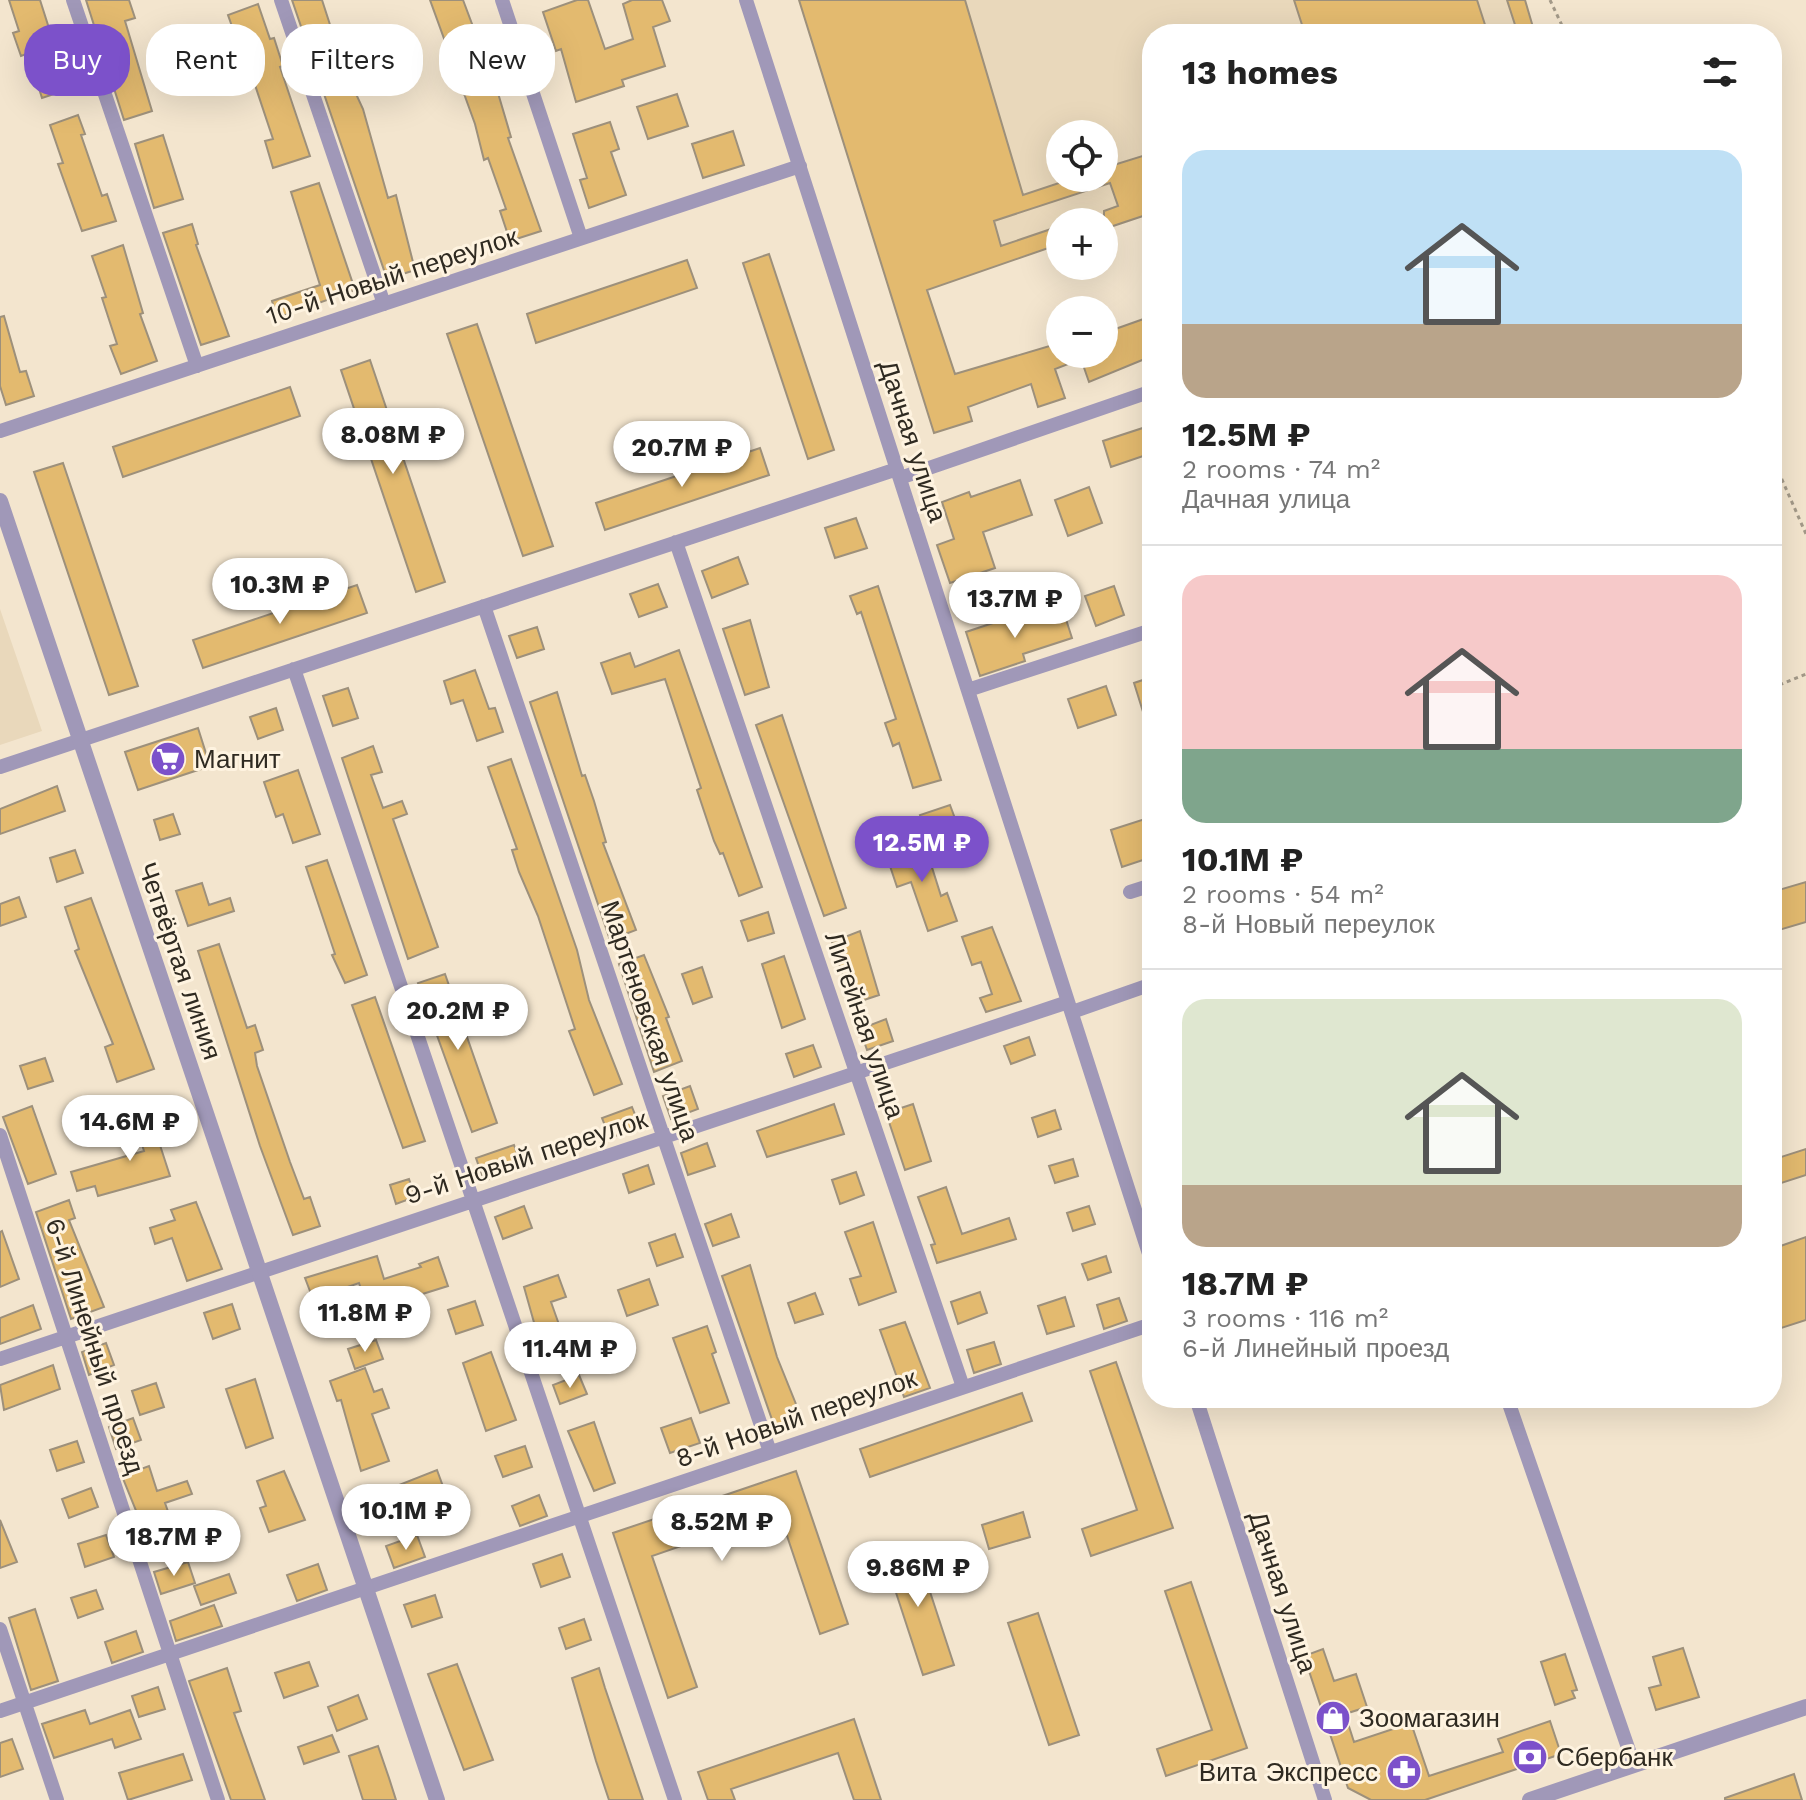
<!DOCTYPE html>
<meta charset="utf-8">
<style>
body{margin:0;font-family:"Work Sans",sans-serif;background:#f2f2f2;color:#222;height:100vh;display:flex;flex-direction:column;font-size:30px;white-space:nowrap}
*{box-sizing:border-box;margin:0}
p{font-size:26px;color:#767676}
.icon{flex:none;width:44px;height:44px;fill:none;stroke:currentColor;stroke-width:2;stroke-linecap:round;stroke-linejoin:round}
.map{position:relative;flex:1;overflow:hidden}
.panel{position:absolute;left:1142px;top:24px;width:640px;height:1384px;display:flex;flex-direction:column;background:#fff;border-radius:32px;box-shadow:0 8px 32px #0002}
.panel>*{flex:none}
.top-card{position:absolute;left:24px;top:24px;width:760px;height:72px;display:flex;gap:16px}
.fabs{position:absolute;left:1046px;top:120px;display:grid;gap:16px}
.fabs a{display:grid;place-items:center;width:72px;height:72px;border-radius:50%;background:#fff;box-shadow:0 8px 32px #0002;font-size:40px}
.price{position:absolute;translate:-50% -68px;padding:0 18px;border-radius:28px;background:#fff;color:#222;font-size:26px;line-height:52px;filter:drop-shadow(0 2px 4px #0008)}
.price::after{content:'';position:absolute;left:50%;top:48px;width:24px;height:18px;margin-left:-12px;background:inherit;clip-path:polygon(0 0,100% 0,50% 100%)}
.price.selected{background:#7c51ca;color:#fff}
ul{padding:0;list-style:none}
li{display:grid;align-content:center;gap:16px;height:424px;padding:0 40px}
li+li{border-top:2px solid #e0e0e0}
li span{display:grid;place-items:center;height:248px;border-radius:24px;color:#555}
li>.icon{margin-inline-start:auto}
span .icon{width:144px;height:144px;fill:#fffc;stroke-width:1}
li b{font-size:34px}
h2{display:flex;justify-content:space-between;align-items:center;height:96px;padding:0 40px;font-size:34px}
.pill{padding:0 28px;border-radius:32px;background:#fff;box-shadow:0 8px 32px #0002;font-size:28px;line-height:72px}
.pill.selected{background:#7c51ca;color:#fff}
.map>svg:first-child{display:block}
</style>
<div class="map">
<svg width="1806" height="1800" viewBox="0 0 1806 1800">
<rect width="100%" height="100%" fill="#f3e5ce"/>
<path fill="#e9d8bb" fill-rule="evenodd" d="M799,0H1525L1535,34H1152V213L1104,222H1060V244L895,301ZM1060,134H1104V178H1060Z
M0,609L42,731L0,745Z"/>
<path fill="#e3ba6f" stroke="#9d907b" stroke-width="2" d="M9,0H40L54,44L21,56L13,33L19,31Z
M86,0H129L135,18L125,21L152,111L124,120Z
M292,0H322L344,68L363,109L388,198L396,195L415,270L387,279Z
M430,0H463L498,93L511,137L508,138L541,231L510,241L500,211L506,209L488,158L484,160L475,124Z
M577,0H588L605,49L633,39L623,4L632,0H662L670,21L653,27L665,66L622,80L624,86L576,102L561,49L556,51L543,12Z
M799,0H965L1023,195L1074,178H1104V168L1152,153V213L1104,229V211L1118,206L1110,183L994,221L1001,246L1060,226V244L927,290L955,374L1053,345L1056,354H1104V333L1152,316V356L1089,382L1081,359L1055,369L1065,398L1038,407L1031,384L968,407L972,421L934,433Z
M1294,0H1477L1488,34H1305Z
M1507,0H1525L1535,34H1518Z
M258,4L270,39L274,38L283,66L280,67L310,156L273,168L265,141L273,139L252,76L243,79L234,51L240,49L228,15Z
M63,70L69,89L42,98L36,79Z
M677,94L688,126L648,139L637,107Z
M78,115L85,134L81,135L102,196L107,194L116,221L82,231L58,164L63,163L50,125Z
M610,122L619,149L611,152L626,195L589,208L580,180L587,178L573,134Z
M733,131L744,165L703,178L692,144Z
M163,135L183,199L154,208L135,144Z
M319,183L355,290L277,318L272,301L320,285L291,192Z
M192,224L198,244L196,245L229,336L201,345L163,233Z
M123,245L143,313L140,314L157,361L121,374L110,346L117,344L102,298L106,297L92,256Z
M769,254L834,450L808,459L743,263Z
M687,260L697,288L536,343L527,314Z
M4,316L20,372L26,371L34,396L6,405L0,386V317Z
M477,324L553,546L523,556L447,334Z
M370,360L445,582L416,592L341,370Z
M290,387L300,416L123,477L113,447Z
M1152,425V453L1111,467L1103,441Z
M760,448L769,475L605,530L596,503Z
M63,463L138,686L109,695L34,472Z
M1020,480L1032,515L983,532L995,568L950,583L937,545L954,539L942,502L969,492L971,497Z
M1089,487L1102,523L1068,536L1055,500Z
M856,518L867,548L835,558L825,528Z
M738,557L748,584L712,598L702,571Z
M658,584L667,607L639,617L630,594Z
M357,585L367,613L203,668L193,640Z
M878,586L941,780L913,788L899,743L893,746L885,723L896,719L861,612L857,614L850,596Z
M1114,586L1124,615L1096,626L1085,596Z
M1063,610L1072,638L1023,654L1025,661L980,676L966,632L1011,617L1014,625Z
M750,620L769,687L745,695L723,629Z
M537,627L544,649L517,658L509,636Z
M679,650L762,887L739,896L723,853L720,854L714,841L697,790L701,788L665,679L612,694L601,663L630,653L635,667Z
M475,670L489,709L495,708L503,732L477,741L463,700L451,704L444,681Z
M1152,677V731H1149L1134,683Z
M1106,686L1116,715L1078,728L1068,699Z
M348,688L358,718L333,726L323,696Z
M557,692L582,776L585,775L594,801L606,842L603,843L636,930L610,940L530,702Z
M276,708L283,730L258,739L250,717Z
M782,715L846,908L824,916L756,725Z
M198,728L210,766L138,790L125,752Z
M373,746L382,772L371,775L383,808L402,801L407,814L393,819L438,947L408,959L342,758Z
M511,759L577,950L589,1000L622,1084L594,1095L569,1031L575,1029L538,916L519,872L512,850L517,849L488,767Z
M298,770L320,834L293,843L283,814L276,817L264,782Z
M57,786L65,811L0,834V809Z
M950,805L957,824L928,835L920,815Z
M173,814L180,834L160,840L154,820Z
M1148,818L1152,857L1122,867L1111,830Z
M924,842L941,896L947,893L957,921L928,931L911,882L897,887L886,854Z
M75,850L83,873L57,882L50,858Z
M327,860L367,975L345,983L332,955L335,954L306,867Z
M1806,882V922L1772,932V892Z
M202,883L209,905L230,898L234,911L188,926L176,891Z
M19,897L26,917L0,926V904Z
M91,898L154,1069L117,1082L105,1047L113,1044L75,951L79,949L65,907Z
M768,912L774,933L748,941L741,921Z
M992,927L1021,1001L986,1012L980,998L992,994L981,962L972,965L962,937Z
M860,931L879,995L852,1004L832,942Z
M219,944L247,1028L255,1025L263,1050L255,1053L257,1066L290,1162L304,1199L310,1197L320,1226L293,1235L260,1146L198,951Z
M644,955L669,1017L666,1018L682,1061L654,1072L619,964Z
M784,956L805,1019L782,1028L762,964Z
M702,967L712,997L693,1004L682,974Z
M445,974L497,1123L472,1132L418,983Z
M375,997L425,1141L403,1148L352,1005Z
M886,1019L893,1041L867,1050L860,1029Z
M1029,1037L1035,1055L1011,1064L1004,1046Z
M813,1045L821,1067L794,1077L786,1054Z
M45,1058L53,1081L28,1089L20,1066Z
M690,1086L698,1109L671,1119L663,1096Z
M834,1104L844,1134L767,1157L757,1131Z
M913,1104L931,1161L905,1170L886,1113Z
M32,1106L56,1174L28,1184L3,1117Z
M632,1107L640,1127L610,1138L602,1118Z
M1055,1110L1061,1129L1038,1137L1032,1118Z
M162,1113L169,1136L158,1139L170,1176L98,1196L95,1186L77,1191L71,1172L144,1151L135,1122Z
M707,1143L715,1166L688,1175L681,1153Z
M514,1145L522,1167L484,1181L476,1158Z
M1806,1149V1175L1772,1186V1160Z
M1073,1159L1078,1176L1055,1183L1049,1166Z
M648,1165L654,1184L629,1193L623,1174Z
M856,1172L864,1195L840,1204L832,1180Z
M409,1179L415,1197L396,1204L390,1185Z
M946,1187L962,1234L1009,1218L1016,1239L937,1263L931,1245L935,1244L918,1197Z
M69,1200L75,1218L69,1220L104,1307L71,1319L36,1212Z
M196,1202L222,1269L187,1281L172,1238L155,1244L150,1228L175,1220L171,1210Z
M524,1206L532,1228L503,1239L495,1217Z
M1089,1206L1095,1224L1073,1231L1067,1213Z
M731,1214L739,1237L713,1246L705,1224Z
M873,1222L896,1292L859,1305L850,1279L861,1276L845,1232Z
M2,1231L19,1279L0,1287V1232Z
M675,1234L683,1257L657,1266L649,1243Z
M1806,1237V1320L1772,1331V1249Z
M377,1256L384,1279L421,1267L419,1264L438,1257L448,1286L368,1311L359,1283L313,1299L305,1278Z
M1106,1256L1111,1272L1088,1280L1082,1264Z
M750,1265L777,1357L804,1424L777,1434L722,1276Z
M558,1275L566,1297L551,1302L568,1350L544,1358L524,1287Z
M649,1279L658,1305L627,1316L618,1290Z
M980,1292L987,1313L958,1324L951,1302Z
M815,1293L823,1314L795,1323L788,1303Z
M1065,1297L1074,1326L1047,1334L1038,1306Z
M1119,1298L1127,1321L1104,1329L1097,1305Z
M475,1301L483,1325L456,1334L448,1310Z
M232,1304L240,1329L213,1339L204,1313Z
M33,1305L41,1329L0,1344V1318Z
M905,1322L930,1388L904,1397L880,1330Z
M707,1326L716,1352L712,1354L729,1403L700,1413L673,1338Z
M376,1340L383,1359L355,1369L348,1349Z
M994,1342L1001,1364L974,1373L967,1350Z
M106,1343L114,1365L89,1375L82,1352Z
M491,1352L516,1420L486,1431L463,1363Z
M1116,1362L1173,1528L1091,1556L1082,1529L1137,1510L1090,1371Z
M53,1365L60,1389L4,1410L0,1385Z
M365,1368L374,1392L382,1389L389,1408L372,1414L389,1461L361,1471L341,1400L337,1401L330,1381Z
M579,1375L587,1394L560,1404L553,1385Z
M255,1379L273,1438L246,1448L226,1389Z
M156,1383L164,1407L140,1415L132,1391Z
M1022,1393L1032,1421L870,1477L860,1449Z
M133,1418L141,1440L116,1449L109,1427Z
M691,1418L700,1443L670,1453L661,1428Z
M594,1422L615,1483L594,1491L568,1431Z
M77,1441L84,1462L57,1471L50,1450Z
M525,1446L532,1467L503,1477L495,1456Z
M149,1466L157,1491L187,1481L192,1494L165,1503L177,1537L146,1549L138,1524L141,1523L122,1476Z
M437,1470L448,1500L454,1498L461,1518L427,1529L419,1504L378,1517L371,1496Z
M284,1471L305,1520L269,1532L260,1508L266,1506L257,1481Z
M796,1471L848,1624L820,1634L779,1512L652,1556L697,1687L668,1698L613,1533Z
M91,1488L98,1507L69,1518L62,1499Z
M539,1495L547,1516L520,1526L512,1506Z
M1023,1512L1030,1537L989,1549L982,1525Z
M0,1520L17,1562L0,1568Z
M106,1535L114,1557L85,1567L78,1544Z
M417,1535L425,1557L394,1568L386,1546Z
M914,1543L954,1665L923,1675L883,1553Z
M562,1554L570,1577L541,1587L533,1564Z
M188,1562L195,1583L161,1594L154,1572Z
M318,1564L327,1590L297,1601L287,1575Z
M229,1574L236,1593L201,1605L194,1586Z
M1191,1582L1247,1748L1166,1776L1157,1749L1212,1730L1165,1591Z
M96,1590L103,1609L78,1618L71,1598Z
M435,1595L442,1617L412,1627L404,1605Z
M214,1605L222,1626L176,1641L170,1621Z
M35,1609L58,1681L31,1690L9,1618Z
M1038,1613L1079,1735L1049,1745L1008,1623Z
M584,1619L591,1640L566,1649L559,1628Z
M136,1631L143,1652L112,1663L105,1642Z
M1683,1648L1699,1697L1656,1710L1649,1688L1661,1685L1653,1657Z
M1323,1649L1334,1681L1356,1674L1367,1707L1345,1714L1354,1742L1411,1723L1429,1776L1503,1752L1498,1739L1550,1721L1561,1754L1425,1800H1371L1348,1788L1304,1656Z
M1565,1654L1577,1690L1572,1691L1575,1698L1555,1705L1541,1662Z
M309,1662L318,1686L284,1698L275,1673Z
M457,1664L493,1760L464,1770L428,1674Z
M227,1668L241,1711L234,1713L265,1800H231L189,1681Z
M599,1668L605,1688L643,1800H609L596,1761L572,1678Z
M158,1687L165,1709L139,1717L132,1696Z
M358,1695L367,1719L337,1731L328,1707Z
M85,1710L90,1724L130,1710L141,1739L115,1748L112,1739L54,1758L42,1724Z
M854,1719L881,1800H854L838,1753L731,1789L735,1800H708L698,1772Z
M332,1735L339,1752L304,1764L298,1747Z
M12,1739L23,1769L0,1777V1743Z
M378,1746L389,1778L396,1800H363L349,1756Z
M183,1754L192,1780L128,1800L119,1773Z
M1794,1774L1802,1800H1725V1798Z"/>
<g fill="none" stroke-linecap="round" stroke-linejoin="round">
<path stroke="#a39988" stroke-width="3" stroke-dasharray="4 4" stroke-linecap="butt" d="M1550,0L1566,34
M1772,457L1806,534
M1772,688L1806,674"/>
<path stroke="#a098b8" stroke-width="14" d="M73,0L197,366
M281,0L384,304
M502,0L581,238
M746,0L1152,1263
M0,431L800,166
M900,478L1152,391
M676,542L963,1387
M484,606L770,1452
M294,669L675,1800
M968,690L1152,630
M0,767L897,469
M1130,892L1152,885
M1072,1012L1152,984
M0,1135L218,1800
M0,1359L1068,1002
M1196,1398L1325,1800
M1507,1398L1634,1765
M0,1629L57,1800
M0,1711L1152,1324"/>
<path stroke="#a098b8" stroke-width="16" d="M0,501L437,1800
M1530,1800L1806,1707"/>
</g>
<defs>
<symbol id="supermarket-disc" viewBox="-11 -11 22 22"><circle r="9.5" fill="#7c51ca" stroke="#fef3e0"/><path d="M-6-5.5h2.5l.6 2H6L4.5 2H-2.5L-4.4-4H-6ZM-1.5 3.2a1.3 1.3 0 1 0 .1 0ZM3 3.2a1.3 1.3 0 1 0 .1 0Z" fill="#fff"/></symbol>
<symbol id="shop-disc" viewBox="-11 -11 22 22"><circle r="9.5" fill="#7c51ca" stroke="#fef3e0"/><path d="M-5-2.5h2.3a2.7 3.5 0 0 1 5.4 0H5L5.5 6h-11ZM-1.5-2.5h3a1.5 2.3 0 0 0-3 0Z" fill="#fff"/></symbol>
<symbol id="bank-disc" viewBox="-11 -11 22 22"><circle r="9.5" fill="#7c51ca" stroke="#fef3e0"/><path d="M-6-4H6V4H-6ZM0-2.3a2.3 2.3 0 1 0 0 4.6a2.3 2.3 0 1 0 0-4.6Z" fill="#fff"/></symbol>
<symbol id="pharmacy-disc" viewBox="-11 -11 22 22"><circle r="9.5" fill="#7c51ca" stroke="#fef3e0"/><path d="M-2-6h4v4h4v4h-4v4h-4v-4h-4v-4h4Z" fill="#fff"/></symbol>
</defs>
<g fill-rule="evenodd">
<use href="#supermarket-disc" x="148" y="739" width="40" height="40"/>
<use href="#shop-disc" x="1313" y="1698" width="40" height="40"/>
<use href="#bank-disc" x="1510" y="1737" width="40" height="40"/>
<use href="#pharmacy-disc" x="1384" y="1752" width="40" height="40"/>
</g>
<g text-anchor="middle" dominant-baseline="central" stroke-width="6" stroke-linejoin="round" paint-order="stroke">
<g font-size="26" fill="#2f2a21" stroke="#fef3e0">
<text transform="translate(392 276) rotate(-18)">10-й Новый переулок</text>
<text transform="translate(913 441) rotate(72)">Дачная улица</text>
<text transform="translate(180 961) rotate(71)">Четвёртая линия</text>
<text transform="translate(650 1021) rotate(71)">Мартеновская улица</text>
<text transform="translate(865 1025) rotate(71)">Литейная улица</text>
<text transform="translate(526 1157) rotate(-18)">9-й Новый переулок</text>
<text transform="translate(95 1346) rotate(72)">6-й Линейный проезд</text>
<text transform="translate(796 1418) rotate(-19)">8-й Новый переулок</text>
<text transform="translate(1283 1592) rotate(72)">Дачная улица</text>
</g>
<g font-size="26" fill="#2f2a21" stroke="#fef3e0" text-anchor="start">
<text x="194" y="759">Магнит</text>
<text x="1359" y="1718">Зоомагазин</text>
<text x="1556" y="1757">Сбербанк</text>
<text x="1378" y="1772" text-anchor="end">Вита Экспресс</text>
</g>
</g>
</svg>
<div class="fabs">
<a><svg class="icon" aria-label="locate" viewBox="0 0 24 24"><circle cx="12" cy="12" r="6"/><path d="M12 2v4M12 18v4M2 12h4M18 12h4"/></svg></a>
<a>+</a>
<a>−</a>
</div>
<b class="price" style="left:393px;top:476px">8.08M ₽</b>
<b class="price" style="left:682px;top:489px">20.7M ₽</b>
<b class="price" style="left:280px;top:626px">10.3M ₽</b>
<b class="price" style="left:1015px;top:640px">13.7M ₽</b>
<b class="price selected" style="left:922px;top:884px">12.5M ₽</b>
<b class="price" style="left:458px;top:1052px">20.2M ₽</b>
<b class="price" style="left:130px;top:1163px">14.6M ₽</b>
<b class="price" style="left:365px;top:1354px">11.8M ₽</b>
<b class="price" style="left:570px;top:1390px">11.4M ₽</b>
<b class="price" style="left:406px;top:1552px">10.1M ₽</b>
<b class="price" style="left:722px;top:1563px">8.52M ₽</b>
<b class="price" style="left:174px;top:1578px">18.7M ₽</b>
<b class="price" style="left:918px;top:1609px">9.86M ₽</b>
<div class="top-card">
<a class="pill selected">Buy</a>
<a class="pill">Rent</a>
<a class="pill">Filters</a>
<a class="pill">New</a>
</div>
<section class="panel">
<h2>13 homes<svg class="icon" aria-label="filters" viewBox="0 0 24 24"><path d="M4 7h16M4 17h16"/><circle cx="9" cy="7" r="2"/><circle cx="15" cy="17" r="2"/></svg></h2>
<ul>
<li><span style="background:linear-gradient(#bfe0f5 70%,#b9a48a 0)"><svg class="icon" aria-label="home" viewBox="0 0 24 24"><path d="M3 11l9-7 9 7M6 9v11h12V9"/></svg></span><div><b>12.5M ₽</b><p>2 rooms · 74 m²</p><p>Дачная улица</p></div></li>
<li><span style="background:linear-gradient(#f6c9c9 70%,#7fa58c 0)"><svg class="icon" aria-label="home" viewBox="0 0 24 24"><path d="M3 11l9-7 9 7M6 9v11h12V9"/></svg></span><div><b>10.1M ₽</b><p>2 rooms · 54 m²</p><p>8-й Новый переулок</p></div></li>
<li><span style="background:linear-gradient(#dfe7d0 75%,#b9a48a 0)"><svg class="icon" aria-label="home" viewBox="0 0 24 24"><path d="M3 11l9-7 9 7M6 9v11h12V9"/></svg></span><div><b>18.7M ₽</b><p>3 rooms · 116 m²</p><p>6-й Линейный проезд</p></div></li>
</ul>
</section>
</div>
